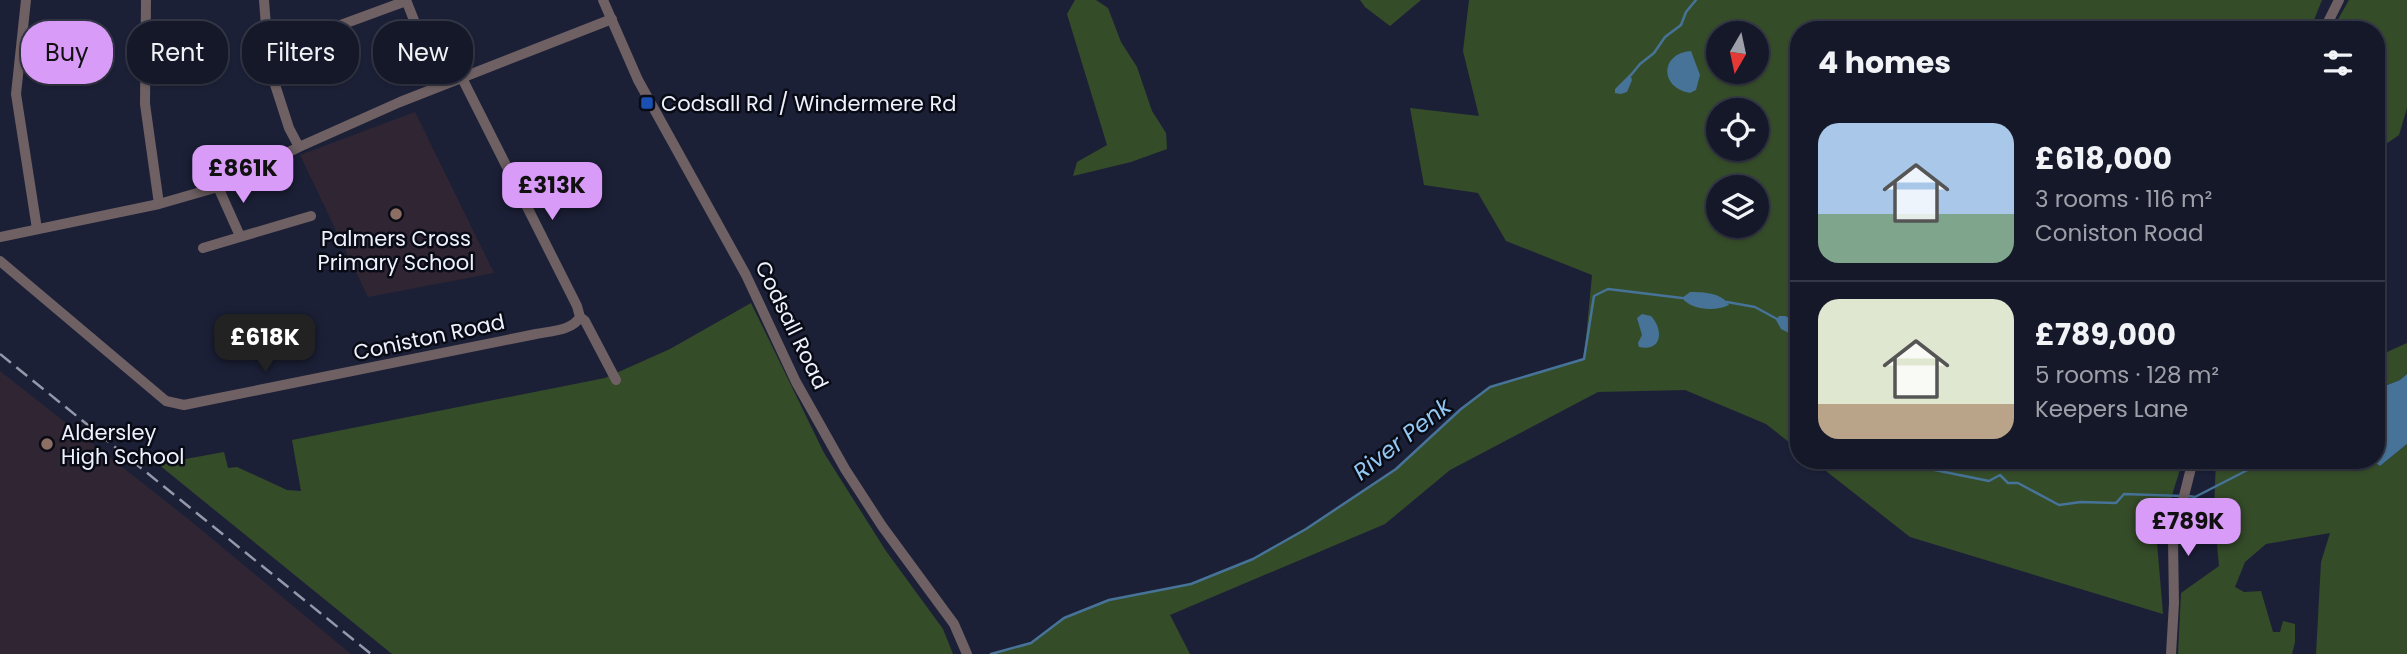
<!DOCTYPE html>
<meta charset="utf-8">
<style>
body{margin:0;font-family:Poppins,sans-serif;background:#222535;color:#f1f3f6;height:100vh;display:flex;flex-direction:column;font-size:26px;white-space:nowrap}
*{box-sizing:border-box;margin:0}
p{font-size:23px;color:#9da0a8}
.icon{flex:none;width:38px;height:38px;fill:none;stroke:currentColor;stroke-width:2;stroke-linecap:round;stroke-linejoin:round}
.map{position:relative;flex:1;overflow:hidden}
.side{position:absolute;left:1790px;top:21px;width:595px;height:448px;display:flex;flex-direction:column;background:#151829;border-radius:28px;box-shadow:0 2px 5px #0004,0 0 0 2px #343746}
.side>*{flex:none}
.banner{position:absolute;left:21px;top:21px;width:665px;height:63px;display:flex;gap:14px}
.needle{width:46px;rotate:189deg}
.tools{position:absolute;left:1706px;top:21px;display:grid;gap:14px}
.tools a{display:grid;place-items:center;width:63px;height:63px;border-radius:50%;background:#151829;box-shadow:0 2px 5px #0004,0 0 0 2px #343746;font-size:35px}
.price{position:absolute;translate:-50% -60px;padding:0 16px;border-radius:14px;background:#d89bf8;color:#111;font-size:23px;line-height:46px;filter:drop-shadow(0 2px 4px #0008)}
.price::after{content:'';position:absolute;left:50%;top:42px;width:21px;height:16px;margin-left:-10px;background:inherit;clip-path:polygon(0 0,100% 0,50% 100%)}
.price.current{background:#222;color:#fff}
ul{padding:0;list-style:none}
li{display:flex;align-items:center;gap:21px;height:175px;padding:0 28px}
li+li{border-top:2px solid #343746}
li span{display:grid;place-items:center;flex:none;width:196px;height:140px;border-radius:21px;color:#555}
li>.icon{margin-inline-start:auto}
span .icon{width:84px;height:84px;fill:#fffc;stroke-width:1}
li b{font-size:30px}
h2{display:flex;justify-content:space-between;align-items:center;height:84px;padding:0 28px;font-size:30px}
.tag{padding:0 24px;border-radius:28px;background:#151829;box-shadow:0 2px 5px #0004,0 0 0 2px #343746;font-size:24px;line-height:63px}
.tag.current{background:#d89bf8;color:#111}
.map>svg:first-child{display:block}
</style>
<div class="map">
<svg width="2407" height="654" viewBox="0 0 2407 654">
<rect width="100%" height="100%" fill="#1c2037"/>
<path fill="#302533" d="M415,112L494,273L368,297L300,155Z
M0,371L187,518L351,654H0Z"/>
<path fill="#354c29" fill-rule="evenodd" d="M1075,0H1096L1108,8L1121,42L1137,67L1152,111L1166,133L1167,149L1131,162L1073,176L1077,162L1107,145L1067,14Z
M1360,0H1421L1390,26L1365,7Z
M1469,0H2322L2310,30H1799V450L1766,424L1685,390L1598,392L1450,470L1385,524L1170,615L1190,654H991L1031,643L1064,618L1109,600L1191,584L1253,559L1306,529L1395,469L1461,409L1490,387L1584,359L1592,275L1506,241L1478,193L1424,185L1410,108L1479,116L1463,51ZM1718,33H1757V72H1718ZM1718,110H1757V149H1718ZM1718,187H1757V226H1718Z
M2349,0H2407V108L2399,135L2377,150L2376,30H2332Z
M751,303L824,453L886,551L943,629L953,654H392L158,464L224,452L228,468L237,467L287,490L301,491L292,440L605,378L670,349Z
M2407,343V374L2400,380L2377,389L2376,357Z
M2407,444V654H2316L2321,562L2330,533L2266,544L2245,562L2235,587L2244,592L2261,591L2273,632H2280L2283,621L2295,624V642L2292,654H2178L2181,593L2219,566L2214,511L2216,460H2371L2380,466Z
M1812,460H2183L2157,543L2163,614L1910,537Z"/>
<path fill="#467397" d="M1691,51L1700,75L1696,90L1690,93C1659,88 1660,53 1691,51Z
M1630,74L1632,80L1627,92L1621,94L1615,93V89Z
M1690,292C1704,292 1722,293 1729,305C1715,312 1691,310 1682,298Z
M1642,314L1651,316C1664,330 1662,352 1639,347L1638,343L1642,335L1637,318Z
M1779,316H1785L1799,322V338L1781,329L1776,320Z
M2407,374V444L2380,466L2371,460H2376L2377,389L2400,380Z"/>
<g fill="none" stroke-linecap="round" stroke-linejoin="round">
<path stroke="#467397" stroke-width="2.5" d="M1631,75L1640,64L1654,53L1665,37L1681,25L1686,12L1696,0
M1727,302L1755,307L1777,319
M1907,460L1910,465L1989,481L2000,475L2008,483H2018L2059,505L2081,502L2116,503L2124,494L2182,496
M2188,496L2195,497L2267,460
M991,654L1031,643L1064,618L1109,600L1191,584L1253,559L1306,529L1396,469L1461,409L1490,387L1584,359L1594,296L1608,289L1682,298"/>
<path stroke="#6e6063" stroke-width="10" d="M26,0L16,94L37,229
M146,0L145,104L159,204
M264,0L269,66L289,128L299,147
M406,0L440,86
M603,0L638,80L746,275L796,382L845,469L882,526L954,624L967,654
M2324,30L2339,0
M267,52L406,1
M462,78L577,306L580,317L585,321L616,380
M218,187L240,236
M0,237L159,204L218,187L299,147L400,102L612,19
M203,248L311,216
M0,261L166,401L184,405L536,334C550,331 572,331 580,317
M2171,654L2174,603L2173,540L2193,460"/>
<path stroke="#9598aa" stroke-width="2.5" stroke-dasharray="14 7" stroke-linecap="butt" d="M0,354L371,654"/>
</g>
<rect fill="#1a4fb4" stroke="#090b15" stroke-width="2.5" x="640" y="96" width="14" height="14" rx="3.5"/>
<g fill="#8d6e63" stroke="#090b15" stroke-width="2.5">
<circle cx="396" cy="214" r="7"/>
<circle cx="47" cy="444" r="7"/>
</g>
<g text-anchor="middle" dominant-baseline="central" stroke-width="5" stroke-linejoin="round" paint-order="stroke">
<g font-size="21" fill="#eef1fe" stroke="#090b15" text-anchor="start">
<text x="661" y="103">Codsall Rd / Windermere Rd</text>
<text x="396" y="238" text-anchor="middle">Palmers Cross<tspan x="396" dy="24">Primary School</tspan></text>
<text x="61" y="432">Aldersley<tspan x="61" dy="24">High School</tspan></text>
</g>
<g font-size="21" fill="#eef1fe" stroke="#090b15">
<text transform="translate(792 325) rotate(64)">Codsall Road</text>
<text transform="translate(429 337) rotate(-12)">Coniston Road</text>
</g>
<g font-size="23" font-style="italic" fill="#93c8f5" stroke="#090b15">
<text transform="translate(1402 439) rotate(-38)">River Penk</text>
</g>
</g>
</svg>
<div class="tools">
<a><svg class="needle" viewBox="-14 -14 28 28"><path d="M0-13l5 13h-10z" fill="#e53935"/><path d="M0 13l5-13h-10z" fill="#9da0a8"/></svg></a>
<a><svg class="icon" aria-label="locate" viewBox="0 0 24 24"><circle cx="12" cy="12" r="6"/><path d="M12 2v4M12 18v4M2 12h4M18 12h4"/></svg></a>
<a><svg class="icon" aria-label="layers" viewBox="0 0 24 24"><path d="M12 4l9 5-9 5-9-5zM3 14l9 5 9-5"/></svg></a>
</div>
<b class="price" style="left:243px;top:205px">£861K</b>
<b class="price" style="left:552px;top:222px">£313K</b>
<b class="price current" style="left:265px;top:374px">£618K</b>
<b class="price" style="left:2188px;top:558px">£789K</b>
<div class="banner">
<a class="tag current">Buy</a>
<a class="tag">Rent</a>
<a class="tag">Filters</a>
<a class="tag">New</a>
</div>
<section class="side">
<h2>4 homes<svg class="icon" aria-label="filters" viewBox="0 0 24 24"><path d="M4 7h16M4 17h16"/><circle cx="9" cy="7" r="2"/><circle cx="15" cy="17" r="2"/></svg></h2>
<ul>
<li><span style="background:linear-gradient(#a9c7e8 65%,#7fa58c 0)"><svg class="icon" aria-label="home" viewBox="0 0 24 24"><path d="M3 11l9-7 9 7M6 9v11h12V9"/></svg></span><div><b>£618,000</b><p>3 rooms · 116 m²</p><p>Coniston Road</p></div></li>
<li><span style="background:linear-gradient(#dfe7d0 75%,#b9a48a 0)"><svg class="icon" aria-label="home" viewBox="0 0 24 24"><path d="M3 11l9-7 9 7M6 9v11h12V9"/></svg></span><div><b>£789,000</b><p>5 rooms · 128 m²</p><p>Keepers Lane</p></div></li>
</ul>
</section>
</div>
